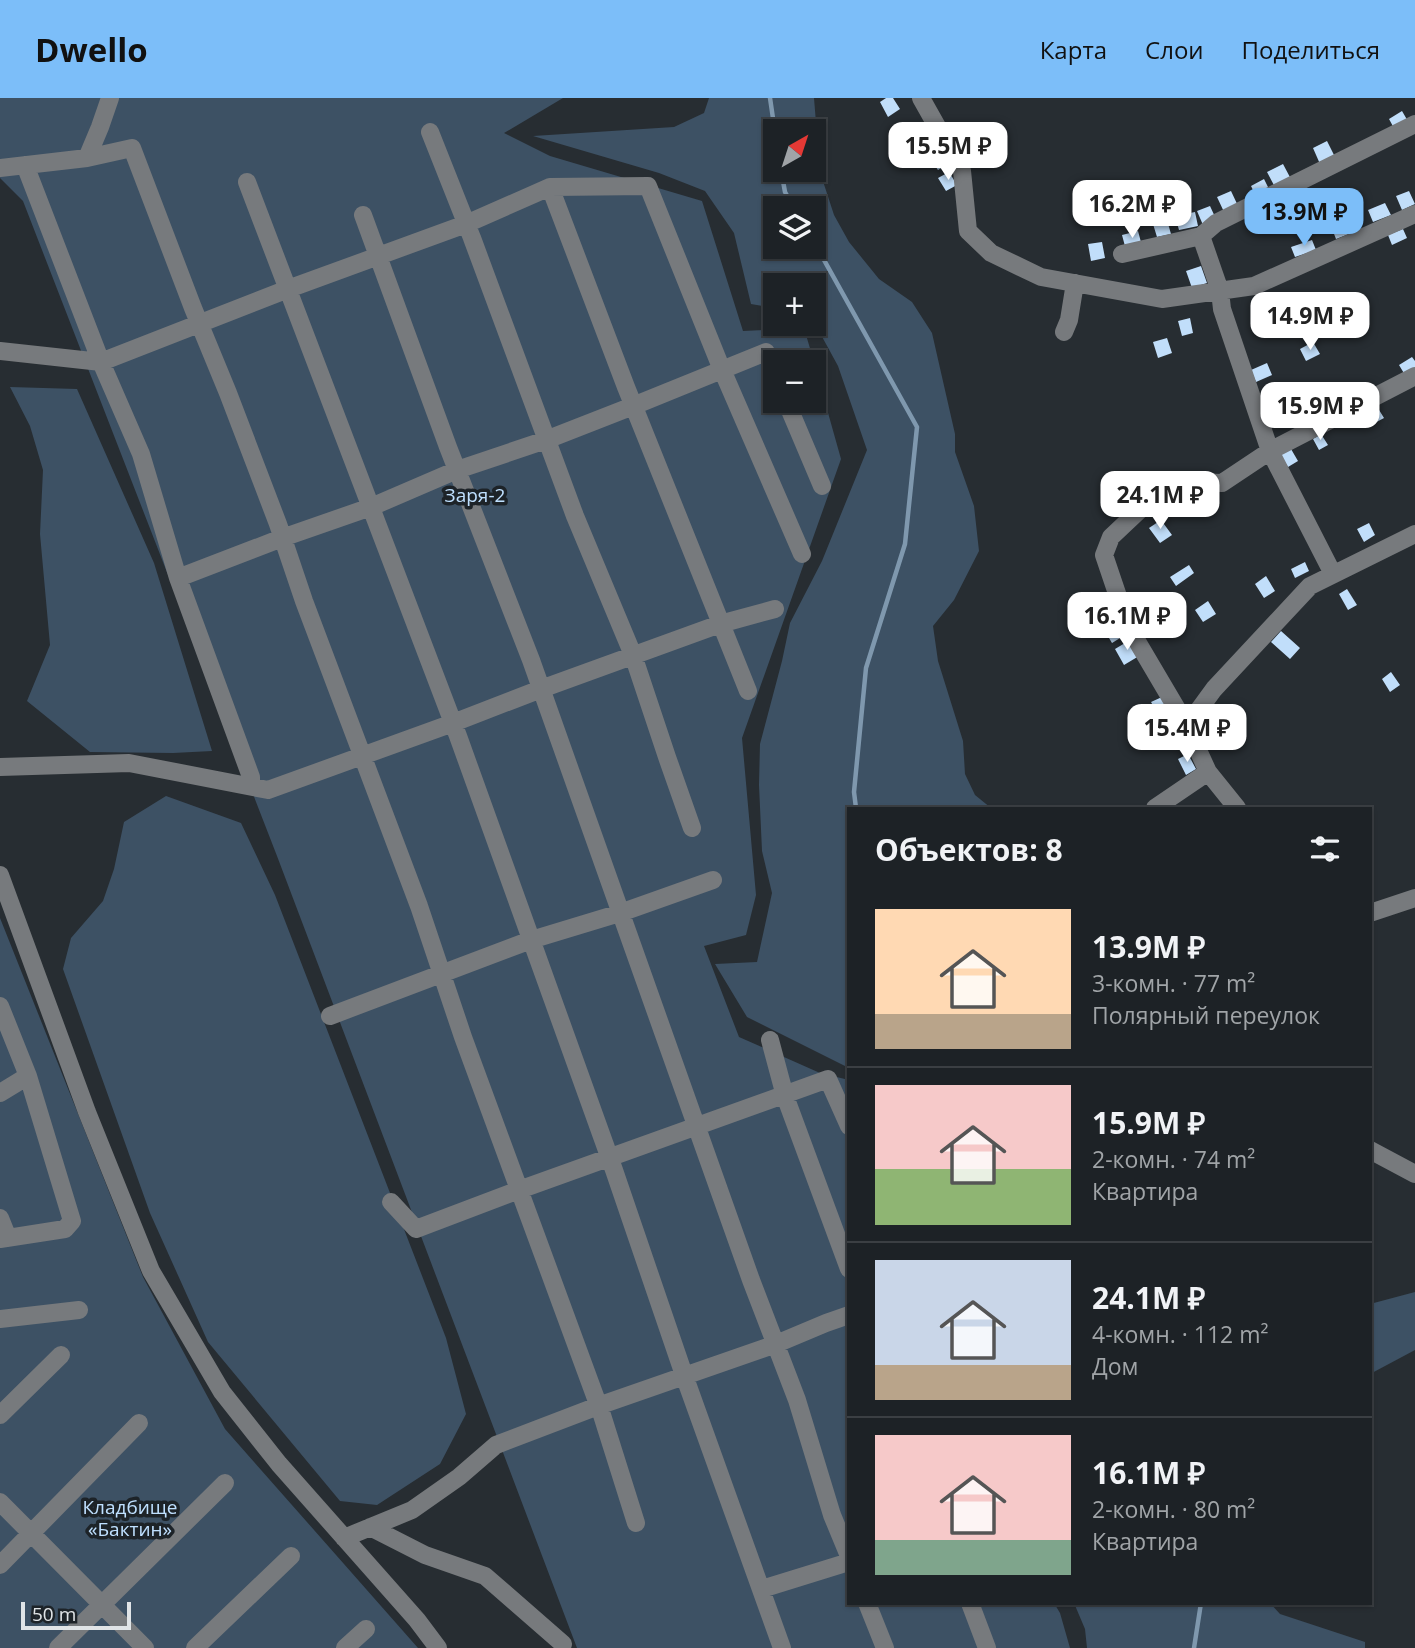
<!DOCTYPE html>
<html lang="ru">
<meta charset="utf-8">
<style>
body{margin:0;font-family:"Open Sans",sans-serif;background:#2a2f32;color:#f1f3f6;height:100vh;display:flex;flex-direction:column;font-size:26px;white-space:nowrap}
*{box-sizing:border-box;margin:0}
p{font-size:23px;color:#a0a4a7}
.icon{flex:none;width:38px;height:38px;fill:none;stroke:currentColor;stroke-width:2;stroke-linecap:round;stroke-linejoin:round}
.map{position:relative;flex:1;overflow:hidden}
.drawer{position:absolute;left:847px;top:709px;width:525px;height:798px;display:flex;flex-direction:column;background:#1d2226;border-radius:0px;box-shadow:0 2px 5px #0004,0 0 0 2px #3b3f43}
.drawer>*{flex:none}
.needle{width:46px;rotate:39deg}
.controls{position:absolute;left:763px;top:21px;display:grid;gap:14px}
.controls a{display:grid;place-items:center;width:63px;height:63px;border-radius:0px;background:#1d2226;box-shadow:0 2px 5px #0004,0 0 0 2px #3b3f43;font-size:35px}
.scale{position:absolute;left:21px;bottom:18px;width:110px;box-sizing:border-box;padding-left:7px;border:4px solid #e0e4e7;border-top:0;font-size:19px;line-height:24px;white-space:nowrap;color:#e0e4e7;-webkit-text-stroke:5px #1d2328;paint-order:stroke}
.price{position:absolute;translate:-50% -60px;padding:0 16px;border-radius:14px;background:#fff;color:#222;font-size:23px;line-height:46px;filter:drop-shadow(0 2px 4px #0008)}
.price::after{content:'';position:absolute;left:50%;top:42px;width:21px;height:16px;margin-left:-10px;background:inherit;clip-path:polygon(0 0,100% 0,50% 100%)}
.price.current{background:#7cbef9;color:#111}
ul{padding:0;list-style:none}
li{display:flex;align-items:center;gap:21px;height:175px;padding:0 28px}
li+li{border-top:2px solid #3b3f43}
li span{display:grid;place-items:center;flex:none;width:196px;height:140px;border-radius:0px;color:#555}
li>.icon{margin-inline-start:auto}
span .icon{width:84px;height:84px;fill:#fffc;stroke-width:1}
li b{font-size:30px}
h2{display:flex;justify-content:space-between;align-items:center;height:84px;padding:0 28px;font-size:30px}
header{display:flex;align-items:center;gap:42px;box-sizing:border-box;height:98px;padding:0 35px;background:#7cbef9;color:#111}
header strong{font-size:33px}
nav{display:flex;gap:38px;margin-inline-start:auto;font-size:24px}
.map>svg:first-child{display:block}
</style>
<header>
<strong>Dwello</strong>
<nav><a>Карта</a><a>Слои</a><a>Поделиться</a></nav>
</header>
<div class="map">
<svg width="1415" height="1550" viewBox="0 0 1415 1550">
<rect width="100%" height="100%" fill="#272d32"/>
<path fill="#3d5164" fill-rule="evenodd" d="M0,0H563L504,35L550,58L702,103L743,233L804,230L814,264H775V303H814V265L841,361L742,640L756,797L746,837L704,848L739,939L820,975L849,982V1505H1054L1060,1515L1070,1550H577L277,758L23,103L0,80Z
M709,0H814L820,74L834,117L849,144L879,181L912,204L932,235L955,336V354L974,408L979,453L954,502L933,528L938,563L963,643L965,676L975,697L991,710H849V970L747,919L715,866L757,864L772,795L762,753L759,687L760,646L782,563L790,525L822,463L867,352L838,268L814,224V187H775V210L751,206L734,135L705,93L659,75L533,38L674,29L704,15ZM814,33V72H775V33ZM814,110V149H775V110Z
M10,289L77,291L154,465L212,653L173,655L90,654L27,603L50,547L40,436L43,372L30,328Z
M166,698L241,725L275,797L446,1240L466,1316L440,1366L377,1407L340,1403L208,1244L150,1115L63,871L71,840L103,803L114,771L124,724Z
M0,820L143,1179L225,1331L418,1550H0Z
M1415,1194V1252L1370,1276V1206Z
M1074,1505H1270L1280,1516L1365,1544V1550H1087L1085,1531Z"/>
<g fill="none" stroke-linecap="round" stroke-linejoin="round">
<path stroke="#7f98ae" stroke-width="4.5" d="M770,0L775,34
M781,72L785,94L794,110
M814,144L917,329L905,446L866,570L854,694L856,710
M1194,1550L1201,1505"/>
</g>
<path fill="#c1defa" d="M886,0H893L900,11L888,19L880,4Z
M1402,13L1409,25L1395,32L1389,21Z
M930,29L938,42L928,48L920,35Z
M1327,43L1335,59L1320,66L1313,50Z
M942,50L951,64L938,72L929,59Z
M1283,66L1292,83L1276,91L1267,74Z
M949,74L957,87L946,93L938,80Z
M1264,81L1270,93L1257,100L1251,88Z
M1231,93L1239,110L1225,116L1217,99Z
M1409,93L1415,106L1402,112L1396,98Z
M1385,105L1391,117L1373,124L1368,112Z
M1210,108L1216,121L1203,127L1197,113Z
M1195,114L1198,128L1179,132L1175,118Z
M1167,122L1171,136L1157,139L1153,126Z
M1344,123L1349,136L1336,141L1331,128Z
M1403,131L1407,140L1392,147L1388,137Z
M1138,133L1142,148L1126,152L1122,137Z
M1312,142L1316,152L1295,159L1291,149Z
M1102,144L1105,160L1091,163L1088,146Z
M1201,168L1207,185L1192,190L1186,173Z
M1190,220L1193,235L1182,238L1178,223Z
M1167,240L1172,255L1158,260L1153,244Z
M1313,244L1320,256L1306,263L1300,251Z
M1412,259L1415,263V271L1405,277L1399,267Z
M1267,265L1272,277L1256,284L1251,272Z
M1376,307L1384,320L1369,328L1362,315Z
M1321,336L1328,347L1319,352L1313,341Z
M1291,351L1298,363L1288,369L1280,357Z
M1161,422L1172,437L1160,445L1149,430Z
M1369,425L1375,437L1364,444L1357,431Z
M1305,464L1309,473L1295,480L1291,471Z
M1189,467L1194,475L1176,488L1170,479Z
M1266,478L1275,493L1264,500L1255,486Z
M1347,491L1357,507L1348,512L1339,496Z
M1208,503L1216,516L1203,524L1195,512Z
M1116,523L1125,537L1112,545L1103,530Z
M1281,533L1300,550L1290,561L1271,544Z
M1130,542L1139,558L1124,567L1115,551Z
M1391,574L1400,587L1390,594L1382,581Z
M1162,599L1170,614L1160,620L1151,604Z
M1188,656L1196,671L1186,677L1178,661Z"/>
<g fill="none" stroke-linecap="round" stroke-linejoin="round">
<path stroke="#777a7d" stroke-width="18" d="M921,0L962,73L968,133L991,155L1041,179L1162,201L1254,188L1415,116
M430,34L472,140L575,418L633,557L667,659L692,730
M87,60L100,29L110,0
M25,67L101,264L141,356L178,480L251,679V688
M0,70L87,60L132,50L193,210L228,295L278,426L304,503L419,808L463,939L602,1317L636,1425
M247,84L458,638L614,1072L684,1277L782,1550
M550,89L626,289L748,593
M363,117L448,349L531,562L751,1182L797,1302L832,1417L849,1458
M1122,156L1201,138
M1064,234L1069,222L1075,185
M0,253L101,264L288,191L466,126L550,89L648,88L720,267L802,456
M786,303L822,388
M1333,476L1270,353L1222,211L1220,193L1201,138L1216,125L1415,26
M178,480L282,440L371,409L457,372L546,342L633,308L766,254L775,276
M1187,628L1214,591L1310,488L1415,436
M0,669L129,665L268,692L453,625L541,591L720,526L775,511
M1155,710L1208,674
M1237,710L1208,674L1187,628L1128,528L1104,457L1111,439L1164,389L1193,384L1222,385L1270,353L1415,278
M0,777L87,1014L151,1173L222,1294L279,1366L417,1522L438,1550
M1370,815L1415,800
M0,908L28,978L72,1123L65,1131L0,1141
M330,918L531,842L620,815L713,782
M770,942L785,998L849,1171
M0,995L28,978
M1370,1052L1415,1076
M391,1104L416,1131L519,1092L828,981L849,1028
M0,1120L8,1140
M0,1221L79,1212
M0,1317L61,1257
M0,1404L145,1550
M370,1429L425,1457L485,1478L563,1546
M344,1440L412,1412L459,1379L496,1347L598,1308L776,1246L826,1225L849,1217
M0,1467L139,1325
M762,1491L849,1464
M867,1505L885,1550
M970,1505L987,1550
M58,1550L225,1385
M195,1550L291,1458
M345,1550L366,1531"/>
</g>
<g text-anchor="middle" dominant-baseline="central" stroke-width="7" stroke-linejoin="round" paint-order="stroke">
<g font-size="19" fill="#bfe0ff" stroke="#1d2328">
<text x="475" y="397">Заря-2</text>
<text x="130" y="1409">Кладбище<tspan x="130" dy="22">«Бактин»</tspan></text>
</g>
</g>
</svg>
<div class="controls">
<a><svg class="needle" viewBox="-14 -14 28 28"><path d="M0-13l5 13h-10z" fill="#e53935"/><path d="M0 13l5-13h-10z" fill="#a0a4a7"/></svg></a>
<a><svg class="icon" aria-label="layers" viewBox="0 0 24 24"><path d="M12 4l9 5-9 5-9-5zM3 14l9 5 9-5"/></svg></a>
<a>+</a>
<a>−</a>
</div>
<div class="scale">50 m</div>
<b class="price" style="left:948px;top:84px">15.5M ₽</b>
<b class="price" style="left:1132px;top:142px">16.2M ₽</b>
<b class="price current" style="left:1304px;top:150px">13.9M ₽</b>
<b class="price" style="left:1310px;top:254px">14.9M ₽</b>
<b class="price" style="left:1320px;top:344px">15.9M ₽</b>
<b class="price" style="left:1160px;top:433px">24.1M ₽</b>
<b class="price" style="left:1127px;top:554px">16.1M ₽</b>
<b class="price" style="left:1187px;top:666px">15.4M ₽</b>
<section class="drawer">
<h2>Объектов: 8<svg class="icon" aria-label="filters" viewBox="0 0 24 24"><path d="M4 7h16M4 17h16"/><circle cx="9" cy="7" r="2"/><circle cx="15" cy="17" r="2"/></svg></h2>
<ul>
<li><span style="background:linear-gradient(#ffd9b3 75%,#b9a48a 0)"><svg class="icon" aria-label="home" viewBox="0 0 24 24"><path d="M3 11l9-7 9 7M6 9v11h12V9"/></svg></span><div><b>13.9M ₽</b><p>3-комн. · 77 m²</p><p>Полярный переулок</p></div></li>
<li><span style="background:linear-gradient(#f6c9c9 60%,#8fb573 0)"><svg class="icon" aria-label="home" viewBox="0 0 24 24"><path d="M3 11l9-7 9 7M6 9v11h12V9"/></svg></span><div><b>15.9M ₽</b><p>2-комн. · 74 m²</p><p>Квартира</p></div></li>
<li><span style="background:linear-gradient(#c9d6e8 75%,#b9a48a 0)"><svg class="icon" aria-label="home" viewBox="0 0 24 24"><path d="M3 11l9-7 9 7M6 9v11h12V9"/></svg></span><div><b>24.1M ₽</b><p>4-комн. · 112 m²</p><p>Дом</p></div></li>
<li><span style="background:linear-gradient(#f6c9c9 75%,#7fa58c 0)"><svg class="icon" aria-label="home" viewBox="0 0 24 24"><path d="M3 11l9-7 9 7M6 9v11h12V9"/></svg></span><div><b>16.1M ₽</b><p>2-комн. · 80 m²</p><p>Квартира</p></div></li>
</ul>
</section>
</div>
